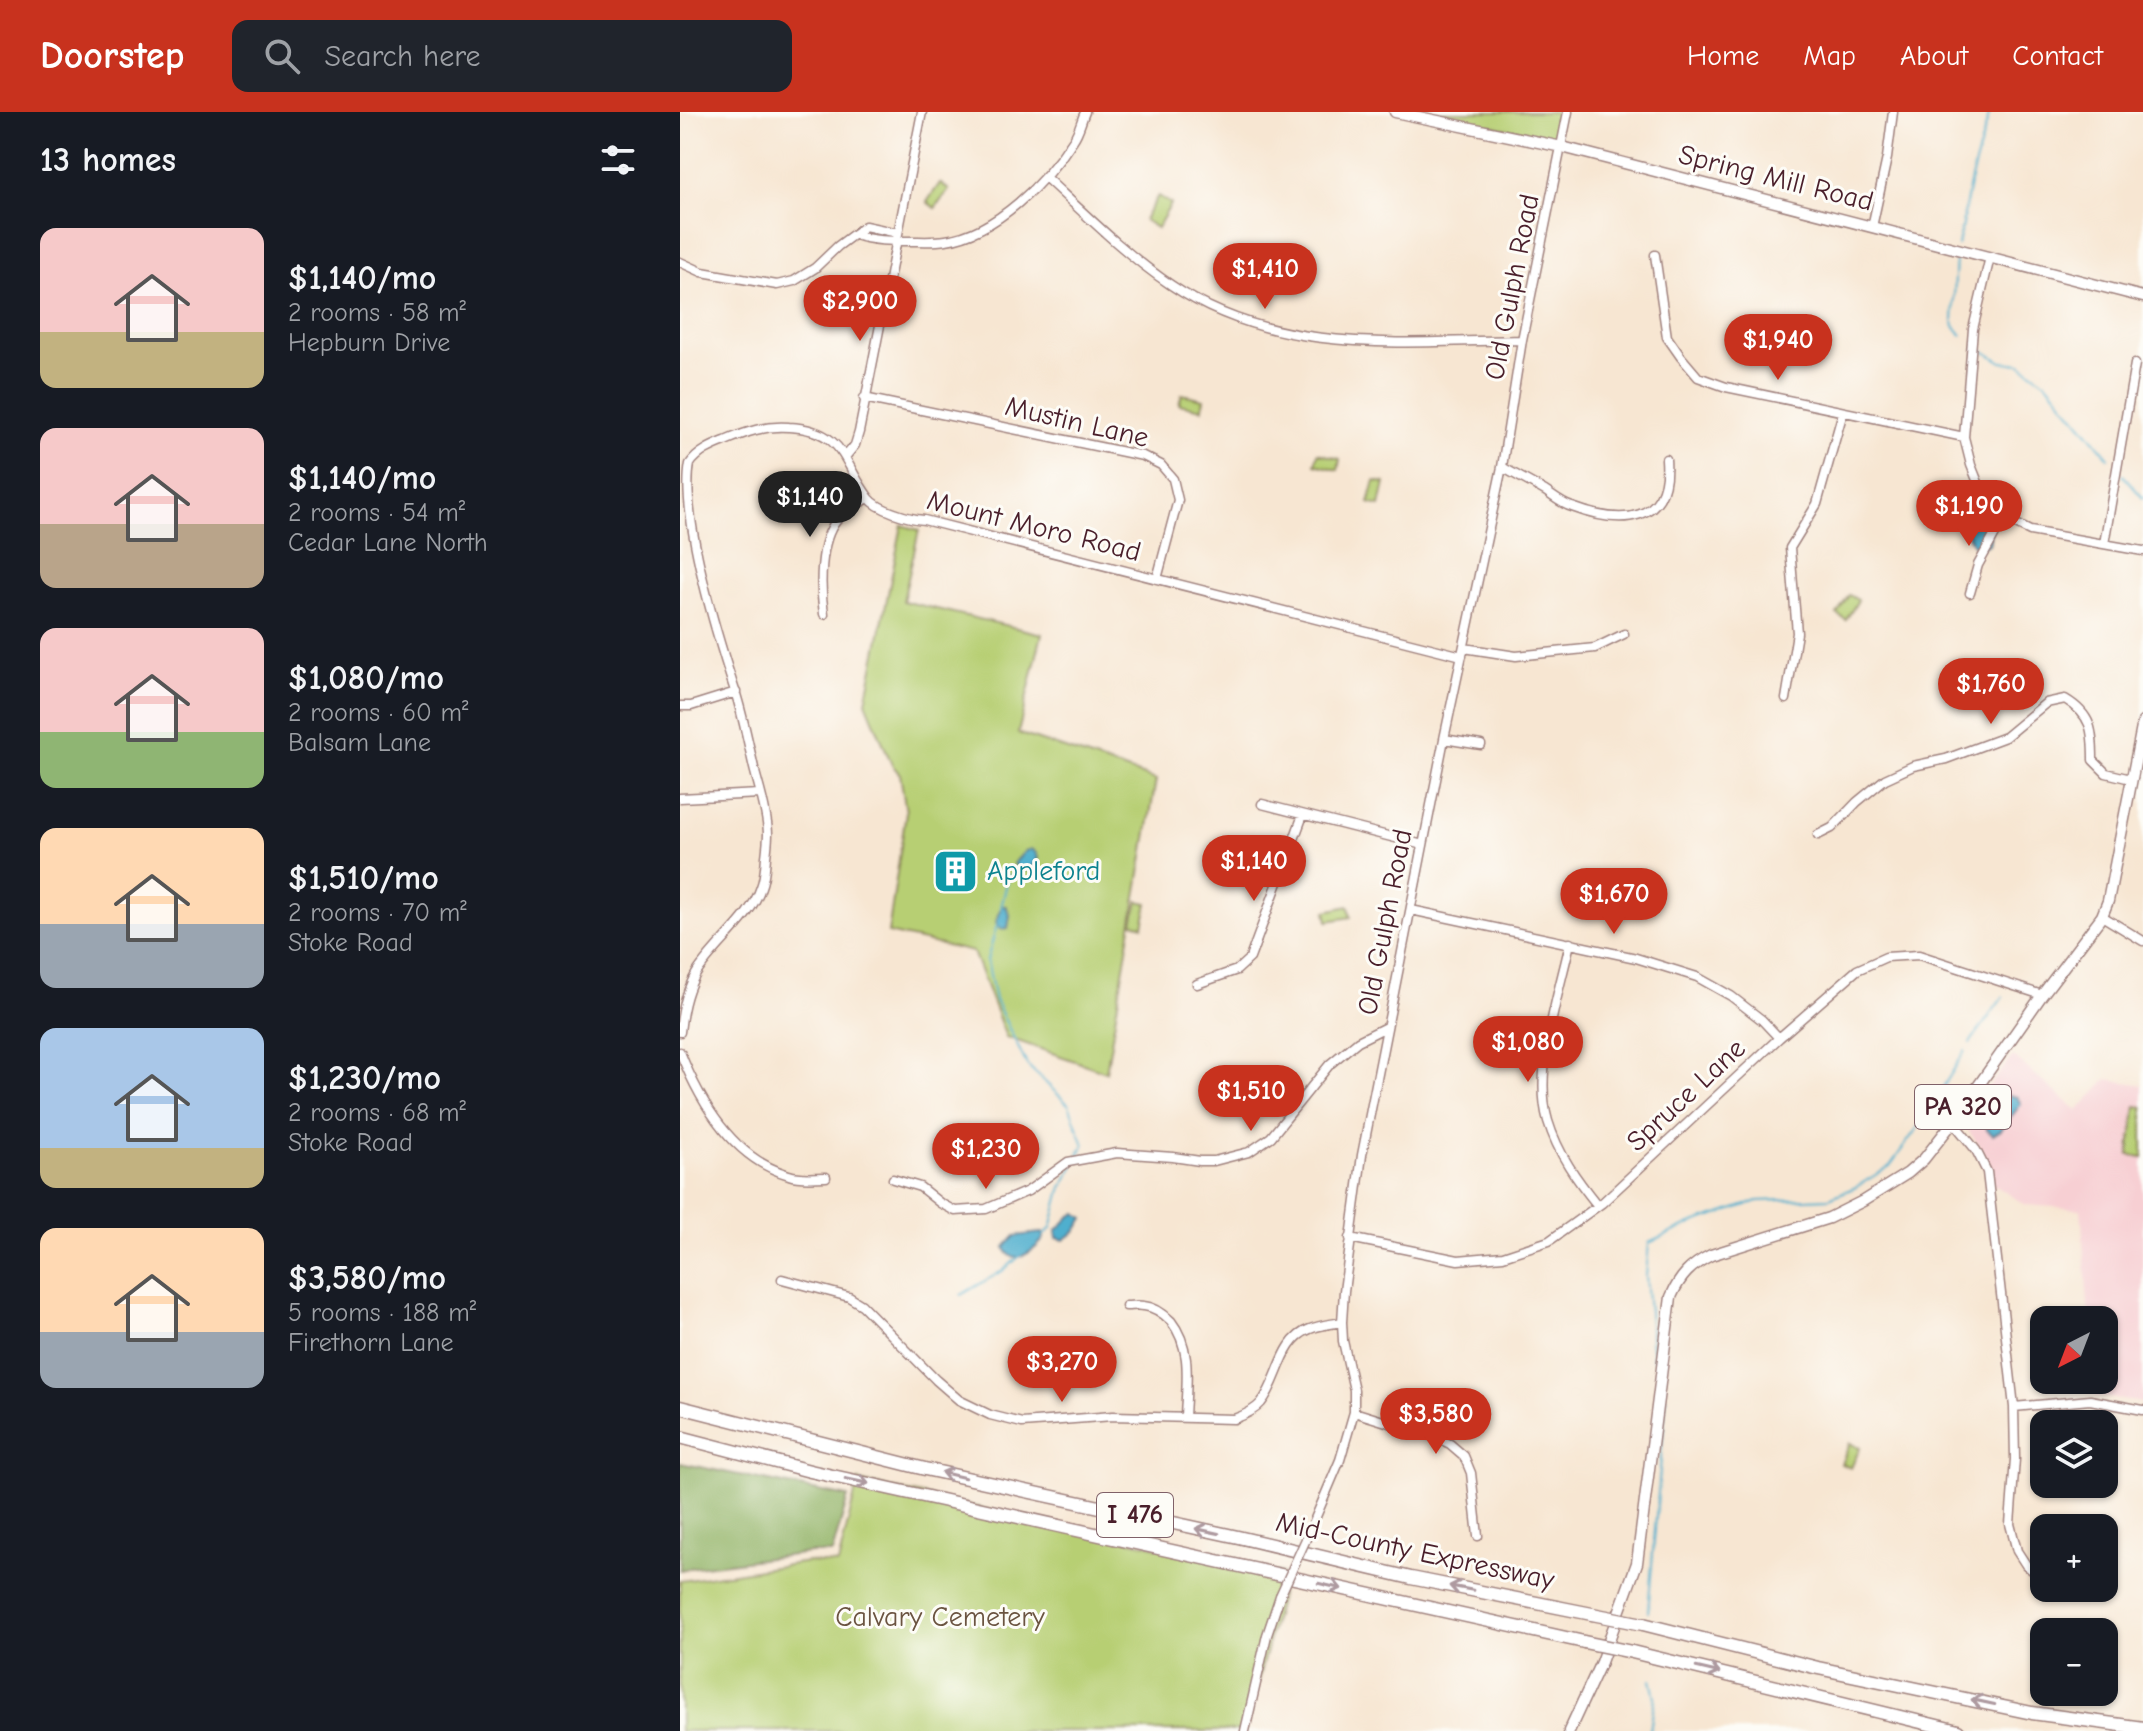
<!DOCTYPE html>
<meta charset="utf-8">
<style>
body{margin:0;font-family:"Comic Neue",sans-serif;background:#20242c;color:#f1f3f6;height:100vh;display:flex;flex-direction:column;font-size:30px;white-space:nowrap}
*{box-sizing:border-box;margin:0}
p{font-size:26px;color:#9ea1a6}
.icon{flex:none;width:44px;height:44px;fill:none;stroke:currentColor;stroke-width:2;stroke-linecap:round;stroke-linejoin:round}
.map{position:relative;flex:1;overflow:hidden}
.details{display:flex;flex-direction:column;background:#171b24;width:680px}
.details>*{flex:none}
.needle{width:52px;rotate:222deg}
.tools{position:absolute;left:1350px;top:1194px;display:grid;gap:16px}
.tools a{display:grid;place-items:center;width:88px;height:88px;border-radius:16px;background:#171b24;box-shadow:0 2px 6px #0004;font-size:40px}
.price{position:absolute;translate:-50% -68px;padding:0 18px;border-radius:28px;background:#c8321e;color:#fff;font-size:26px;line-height:52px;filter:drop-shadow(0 2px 4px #0008)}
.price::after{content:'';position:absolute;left:50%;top:48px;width:24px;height:18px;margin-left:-12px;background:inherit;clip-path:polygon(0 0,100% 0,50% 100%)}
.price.active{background:#222;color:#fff}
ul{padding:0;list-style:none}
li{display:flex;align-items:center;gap:24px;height:200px;padding:0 40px}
li span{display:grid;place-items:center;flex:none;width:224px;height:160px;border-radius:16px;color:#555}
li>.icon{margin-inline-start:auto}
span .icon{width:96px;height:96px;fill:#fffc;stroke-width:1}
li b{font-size:34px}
h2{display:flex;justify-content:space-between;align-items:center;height:96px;padding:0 40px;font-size:34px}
header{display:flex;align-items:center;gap:48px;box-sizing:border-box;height:112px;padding:0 40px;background:#c8321e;color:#fff}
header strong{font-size:38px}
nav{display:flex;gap:44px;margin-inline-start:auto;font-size:28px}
.search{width:560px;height:72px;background:#20242c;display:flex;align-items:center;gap:20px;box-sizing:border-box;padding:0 28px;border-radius:16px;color:#9ea1a6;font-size:30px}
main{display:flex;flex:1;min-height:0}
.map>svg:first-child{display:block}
</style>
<header>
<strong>Doorstep</strong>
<div class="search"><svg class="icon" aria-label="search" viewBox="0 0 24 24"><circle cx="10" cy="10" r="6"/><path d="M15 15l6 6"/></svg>Search here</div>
<nav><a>Home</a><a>Map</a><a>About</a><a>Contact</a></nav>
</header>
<main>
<section class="details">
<h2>13 homes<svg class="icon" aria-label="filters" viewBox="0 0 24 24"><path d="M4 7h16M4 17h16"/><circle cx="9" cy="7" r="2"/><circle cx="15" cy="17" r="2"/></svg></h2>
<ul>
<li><span style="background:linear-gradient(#f6c9c9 65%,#c2b280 0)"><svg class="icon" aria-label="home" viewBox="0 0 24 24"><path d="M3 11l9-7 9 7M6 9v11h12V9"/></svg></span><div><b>$1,140/mo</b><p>2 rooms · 58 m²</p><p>Hepburn Drive</p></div></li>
<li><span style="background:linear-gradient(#f6c9c9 60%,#b9a48a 0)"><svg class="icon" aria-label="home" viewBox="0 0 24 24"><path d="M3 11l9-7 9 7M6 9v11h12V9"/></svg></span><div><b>$1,140/mo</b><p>2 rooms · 54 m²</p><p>Cedar Lane North</p></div></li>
<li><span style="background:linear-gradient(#f6c9c9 65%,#8fb573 0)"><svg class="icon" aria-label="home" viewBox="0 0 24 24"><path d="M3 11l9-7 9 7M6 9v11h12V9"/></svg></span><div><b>$1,080/mo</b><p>2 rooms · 60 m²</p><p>Balsam Lane</p></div></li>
<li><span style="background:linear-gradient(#ffd9b3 60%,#9aa5b1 0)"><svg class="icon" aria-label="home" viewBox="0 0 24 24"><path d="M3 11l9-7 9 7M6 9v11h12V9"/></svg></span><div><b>$1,510/mo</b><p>2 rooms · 70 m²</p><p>Stoke Road</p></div></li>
<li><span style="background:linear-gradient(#a9c7e8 75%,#c2b280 0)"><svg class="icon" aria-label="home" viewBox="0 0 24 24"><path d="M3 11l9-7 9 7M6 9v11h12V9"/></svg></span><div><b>$1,230/mo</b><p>2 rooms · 68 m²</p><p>Stoke Road</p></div></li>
<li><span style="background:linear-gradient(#ffd9b3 65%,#9aa5b1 0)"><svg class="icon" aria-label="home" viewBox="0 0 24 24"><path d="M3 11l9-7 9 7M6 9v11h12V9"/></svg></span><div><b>$3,580/mo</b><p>5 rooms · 188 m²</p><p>Firethorn Lane</p></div></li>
</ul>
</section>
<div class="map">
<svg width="1463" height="1619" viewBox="0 0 1463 1619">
<rect width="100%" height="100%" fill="#fdfcf7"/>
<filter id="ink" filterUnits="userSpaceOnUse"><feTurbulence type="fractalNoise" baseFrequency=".0125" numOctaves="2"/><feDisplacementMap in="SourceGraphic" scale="16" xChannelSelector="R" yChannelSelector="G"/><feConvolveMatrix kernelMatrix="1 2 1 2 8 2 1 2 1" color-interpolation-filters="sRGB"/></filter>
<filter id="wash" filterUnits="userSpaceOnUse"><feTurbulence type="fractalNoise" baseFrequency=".006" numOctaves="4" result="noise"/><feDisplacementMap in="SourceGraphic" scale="32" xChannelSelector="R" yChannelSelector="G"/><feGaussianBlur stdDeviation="1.8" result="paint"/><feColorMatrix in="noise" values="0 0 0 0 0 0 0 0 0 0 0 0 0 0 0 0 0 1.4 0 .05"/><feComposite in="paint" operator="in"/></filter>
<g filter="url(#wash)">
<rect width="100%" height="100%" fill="#f7e6d2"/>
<path fill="#f7cfd3" d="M1333,944L1398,999L1427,967L1463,973V1291L1415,1284L1414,1268H1424V1208H1409L1401,1097L1346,1093L1313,1072L1311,1060L1302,1037L1281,1009Z"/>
<path fill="#b7cf73" stroke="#80774f" stroke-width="2" d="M748,0H880L874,27Z
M260,71L269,78L255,96L247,90Z
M478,84L491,92L477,116L464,108Z
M502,282L524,287L522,297L499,292Z
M638,341L660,347L658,358L635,352Z
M695,369L705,371L700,394L689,391Z
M222,413L239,418L223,489L362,522L338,621L476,668L426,960L326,925L293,840L208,821L226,700L220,662L212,653L186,590Z
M1169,483L1178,488L1166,508L1157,502Z
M458,789L468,791L463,814L453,811Z
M669,794L671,805L648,809L646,799Z
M1456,994L1463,995V1045L1449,1043Z
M1170,1331L1180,1336L1171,1356L1161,1352Z
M178,1369L602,1462L600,1484L565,1619H0V1469L128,1450L158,1452Z"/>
<path fill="#91b265" stroke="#6e6848" stroke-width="2" d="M0,1351L168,1385L152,1441H130L15,1455L0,1458Z"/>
<path fill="#4fafce" stroke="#4c677c" stroke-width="2" d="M1296,407C1307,413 1313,418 1309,432L1300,436L1293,433L1286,419L1289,409Z
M351,737L356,741L358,746C354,755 349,760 339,759L334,751L345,739Z
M322,794H326L330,803L328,816L320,817L316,811Z
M1328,983L1337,985L1341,992L1321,1018L1313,1023L1307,1018C1304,1005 1318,991 1328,983Z
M397,1101L404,1106L396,1119L384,1128L377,1126L376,1119L390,1105Z
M361,1121H363L364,1126C356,1139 331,1156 325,1135L335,1124Z"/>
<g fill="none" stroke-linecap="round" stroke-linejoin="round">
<path stroke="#4fafce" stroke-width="2" d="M1278,133L1291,66L1310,0
M1276,143L1273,209L1274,214L1282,223
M1301,237L1322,250L1341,252L1368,272L1429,346
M1443,363L1463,386
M321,796L329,762
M317,813L307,848L315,888L347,953L389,993L404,1033L398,1044
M1290,931L1323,885
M364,1123L371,1116L381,1078L394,1053
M281,1183L324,1158L341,1143
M973,1248L966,1164L969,1131L1011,1112L1078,1089L1149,1086L1176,1075L1210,1054L1243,1008L1285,939
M968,1500L986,1286
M970,1619L975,1585L971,1568"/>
</g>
</g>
<g filter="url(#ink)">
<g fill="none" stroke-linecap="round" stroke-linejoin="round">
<defs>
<path id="minor" d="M365,65C405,102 445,142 491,173C595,244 722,230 842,228
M1192,115L1207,46L1213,0
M175,123C193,129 211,129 229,129C241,129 254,130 266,128C316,121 367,69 393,28C399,20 401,9 405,0
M975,143L987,225L1001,245L1018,265L1046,275L1284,325
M1310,145L1293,217L1284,325L1291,353L1303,383L1324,406L1350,419L1463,439
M0,150L22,160L97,173L114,169L135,156L158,134L185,114L218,121
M184,286L463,344L481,353L493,367L498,388L477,467
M166,344L175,333L179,320L242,0
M822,355C836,363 851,371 865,379C874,385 882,392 892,395C940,413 991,413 986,347
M1424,432L1455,252
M1290,481L1298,453L1324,406
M144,502C140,476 139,429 157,408C165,397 177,392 189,386
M784,536L836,544L915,536L944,522
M1106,587L1117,521L1110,436L1137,392L1163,300
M0,594H11L56,580
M764,627L801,633
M0,686L80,682
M582,692L743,733
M1138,723L1152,716L1177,690L1205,667L1233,654L1266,647L1325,625L1366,591L1385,587C1412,603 1413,619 1413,648L1426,661L1451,667
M731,798L956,846L1017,865L1051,884L1082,908L1099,926
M1422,804L1463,829
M890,831C879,881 853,959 868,1009C878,1042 897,1068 918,1094
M517,872L557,858L570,846L623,703
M0,920C2,900 6,879 16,862C34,833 71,807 81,775C85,765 85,755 86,745C87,737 88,728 88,721C87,699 79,676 74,656C68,630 63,604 55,579C38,527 0,404 10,352C18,340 32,334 45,329C66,320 86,313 109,315C166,318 162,351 189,386C198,398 230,407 244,408L782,544
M0,940C20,990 53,1047 109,1063C120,1067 134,1065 146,1065
M1273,1010L1296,1038L1307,1060L1334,1295L1335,1347L1330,1412L1337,1439L1346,1453L1364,1468
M213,1067L240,1075L260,1091L275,1099L306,1097L348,1079L388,1050L437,1041L493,1045L520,1049H534L569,1040L591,1025L650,952L678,929L706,915
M670,1126L778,1148L823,1144L869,1129L922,1091L1099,926L1177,858L1206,845L1239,843L1362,883
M102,1167L169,1185L182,1193L256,1268L279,1288L310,1303L342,1311L433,1304L554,1307C565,1303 574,1299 581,1291C600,1268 600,1228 630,1217C640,1213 652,1212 662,1210
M446,1194C452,1194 458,1193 464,1194C475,1195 484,1202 491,1209C513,1237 506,1272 505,1306
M1334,1295L1410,1288L1463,1298
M674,1300L755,1325L770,1332L784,1344L791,1361L798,1424
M632,1414L660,1348L674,1300V1278L663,1229L662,1210L664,1179L682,1043L764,627L822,355L842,228L888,0
M1384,1476L1417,1485
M565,1619L587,1523L600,1484"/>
<path id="major" d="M715,0L882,35L1463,185
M889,1619L921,1550L957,1451L991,1185C1000,1164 1011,1153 1031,1143L1149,1106L1183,1089L1228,1061L1244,1047L1273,1010L1362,883L1422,804L1428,789L1463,610"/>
<path id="highway" d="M0,1295L245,1357L558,1425L731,1466L912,1502
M0,1325L130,1359L904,1530
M963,1512L1138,1556L1352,1601L1463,1616
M952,1540L1278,1619"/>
</defs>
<use href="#minor" stroke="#a0827e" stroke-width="11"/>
<use href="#major" stroke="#a0827e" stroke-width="13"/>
<use href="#highway" stroke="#a0827e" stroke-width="15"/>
<use href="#minor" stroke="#fff" stroke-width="8"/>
<use href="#major" stroke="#fff" stroke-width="10"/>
<use href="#highway" stroke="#fff" stroke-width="12"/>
<defs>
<path id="minor-bridge" d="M600,1484L632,1414"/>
<path id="highway-bridge" d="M912,1502L963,1512
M904,1530L952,1540"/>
</defs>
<use href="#minor-bridge" stroke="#a0827e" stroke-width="11" stroke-linecap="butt"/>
<use href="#highway-bridge" stroke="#a0827e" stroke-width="15" stroke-linecap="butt"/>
<use href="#minor-bridge" stroke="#fff" stroke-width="8"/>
<use href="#highway-bridge" stroke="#fff" stroke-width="12"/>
</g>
<defs><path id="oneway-shaft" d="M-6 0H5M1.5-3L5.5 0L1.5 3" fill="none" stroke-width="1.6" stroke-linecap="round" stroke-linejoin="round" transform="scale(2)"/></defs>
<g stroke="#ae9aa0">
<use href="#oneway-shaft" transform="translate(273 1363) rotate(-167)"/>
<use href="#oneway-shaft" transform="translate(177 1369) rotate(12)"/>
<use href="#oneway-shaft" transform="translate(527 1419) rotate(-168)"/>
<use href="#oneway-shaft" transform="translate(650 1474) rotate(13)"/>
<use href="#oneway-shaft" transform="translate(781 1476) rotate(-169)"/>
<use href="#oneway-shaft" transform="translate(1028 1558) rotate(13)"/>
<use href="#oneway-shaft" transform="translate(1303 1590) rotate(-168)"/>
</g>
</g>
<defs>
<symbol id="building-square" viewBox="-11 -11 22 22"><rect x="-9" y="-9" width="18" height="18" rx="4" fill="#0f9aa8" stroke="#fdfcf7"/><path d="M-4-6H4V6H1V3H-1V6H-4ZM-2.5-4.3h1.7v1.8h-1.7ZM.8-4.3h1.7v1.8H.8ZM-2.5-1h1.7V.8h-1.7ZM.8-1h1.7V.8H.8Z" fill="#fff"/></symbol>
</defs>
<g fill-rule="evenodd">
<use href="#building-square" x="250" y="734" width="51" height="51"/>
</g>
<g text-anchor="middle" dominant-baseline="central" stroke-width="6" stroke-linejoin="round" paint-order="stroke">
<g fill="#fdfcf7" stroke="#806168" stroke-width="2">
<rect x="1235" y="973" width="96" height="44" rx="6"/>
<rect x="417" y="1381" width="76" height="44" rx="6"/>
</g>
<g font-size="26" font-weight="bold" fill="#4a1f2b">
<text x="1283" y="995">PA 320</text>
<text x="455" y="1403">I 476</text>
</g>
<g font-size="28" fill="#4a1f2b" stroke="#fdfcf7">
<text transform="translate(1096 66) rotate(14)">Spring Mill Road</text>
<text transform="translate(832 175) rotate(-79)">Old Gulph Road</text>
<text transform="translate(397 310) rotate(13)">Mustin Lane</text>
<text transform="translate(354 414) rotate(14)">Mount Moro Road</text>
<text transform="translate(705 810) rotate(-79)">Old Gulph Road</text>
<text transform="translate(1006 983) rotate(-43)">Spruce Lane</text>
<text transform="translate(735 1439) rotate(12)">Mid-County Expressway</text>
</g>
<g font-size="28" fill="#0d838f" stroke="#fdfcf7" text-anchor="start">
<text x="307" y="759">Appleford</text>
</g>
<g font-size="28" fill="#6b5441" stroke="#fdfcf7">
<text x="260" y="1505">Calvary Cemetery</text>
</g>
</g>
</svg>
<div class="tools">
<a><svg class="needle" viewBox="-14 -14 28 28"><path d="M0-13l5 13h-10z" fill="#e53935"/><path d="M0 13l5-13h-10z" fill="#9ea1a6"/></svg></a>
<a><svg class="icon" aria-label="layers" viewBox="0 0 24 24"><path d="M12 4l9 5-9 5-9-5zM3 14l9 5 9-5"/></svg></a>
<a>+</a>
<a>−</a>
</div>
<b class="price" style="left:585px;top:199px">$1,410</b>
<b class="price" style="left:180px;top:231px">$2,900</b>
<b class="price" style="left:1098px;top:270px">$1,940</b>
<b class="price active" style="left:130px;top:427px">$1,140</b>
<b class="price" style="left:1289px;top:436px">$1,190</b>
<b class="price" style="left:1311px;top:614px">$1,760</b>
<b class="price" style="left:574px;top:791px">$1,140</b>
<b class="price" style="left:934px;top:824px">$1,670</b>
<b class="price" style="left:848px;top:972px">$1,080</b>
<b class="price" style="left:571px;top:1021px">$1,510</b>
<b class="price" style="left:306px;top:1079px">$1,230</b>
<b class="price" style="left:382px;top:1292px">$3,270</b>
<b class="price" style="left:756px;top:1344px">$3,580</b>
</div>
</main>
